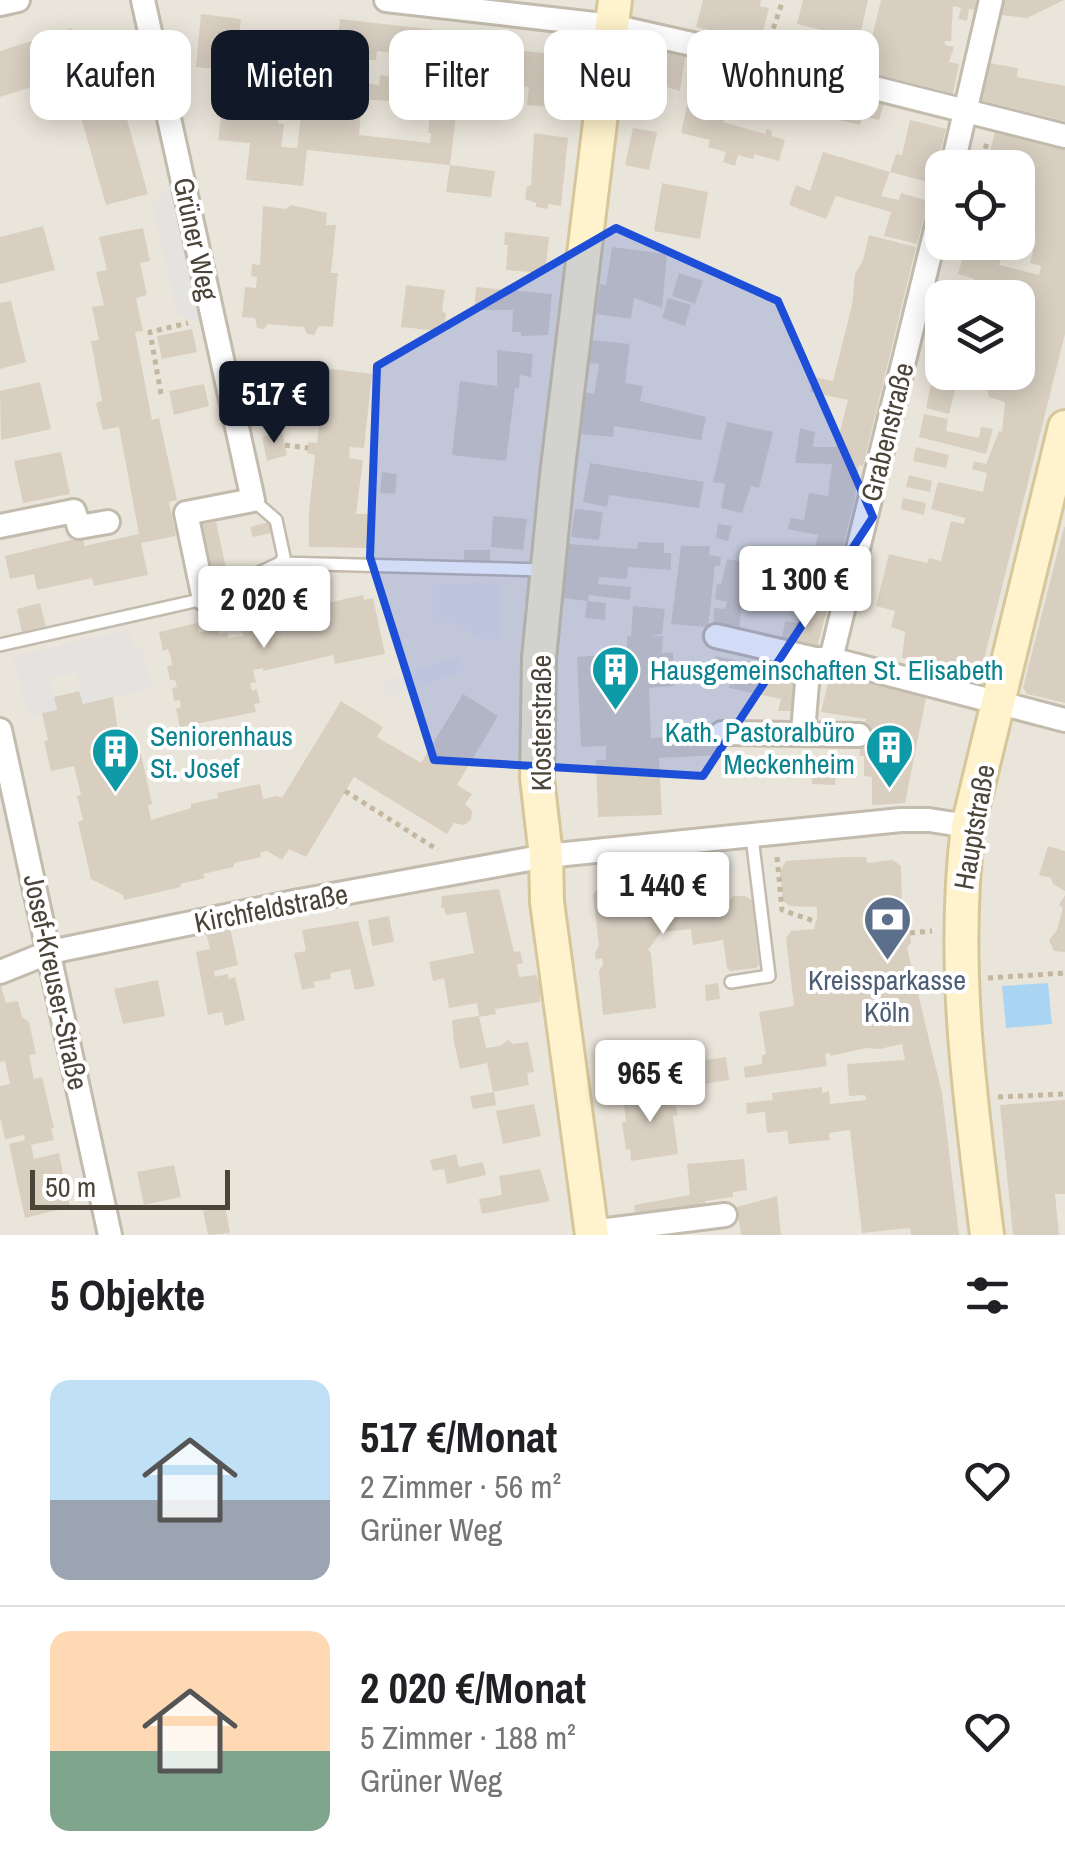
<!DOCTYPE html>
<html lang="de">
<meta charset="utf-8">
<style>
body{margin:0;font-family:"Archivo Narrow",sans-serif;background:#f2f2f2;color:#202124;height:100vh;display:flex;flex-direction:column;font-size:38px;white-space:nowrap}
*{box-sizing:border-box;margin:0}
p{font-size:32px;color:#757577}
.icon{flex:none;width:55px;height:55px;fill:none;stroke:currentColor;stroke-width:2;stroke-linecap:round;stroke-linejoin:round}
.map{position:relative;height:1235px;overflow:hidden}
.details{display:flex;flex-direction:column;background:#fff;flex:1}
.details>*{flex:none}
.hud{position:absolute;left:30px;top:30px;width:1005px;height:90px;display:flex;gap:20px}
.tools{position:absolute;left:925px;top:150px;display:grid;gap:20px}
.tools a{display:grid;place-items:center;width:110px;height:110px;border-radius:20px;background:#fff;box-shadow:0 5px 25px #0003;font-size:50px}
.scale{position:absolute;left:30px;bottom:25px;width:200px;box-sizing:border-box;padding-left:10px;border:5px solid #4b4439;border-top:0;font-size:28px;line-height:35px;white-space:nowrap;color:#4b4439;-webkit-text-stroke:8px #fff;paint-order:stroke}
.price{position:absolute;translate:-50% -85px;padding:0 22px;border-radius:10px;background:#fff;color:#222;font-size:32px;line-height:65px;filter:drop-shadow(0 2px 5px #0008)}
.price::after{content:'';position:absolute;left:50%;top:60px;width:30px;height:22px;margin-left:-15px;background:inherit;clip-path:polygon(0 0,100% 0,50% 100%)}
.price.active{background:#111827;color:#fff}
ul{padding:0;list-style:none}
li{display:flex;align-items:center;gap:30px;height:250px;padding:0 50px}
li+li{border-top:2px solid #e0e0e0}
li span{display:grid;place-items:center;flex:none;width:280px;height:200px;border-radius:20px;color:#555}
li>.icon{margin-inline-start:auto}
span .icon{width:120px;height:120px;fill:#fffc;stroke-width:1}
li b{font-size:42px}
h2{display:flex;justify-content:space-between;align-items:center;height:120px;padding:0 50px;font-size:42px}
.chip{padding:0 35px;border-radius:20px;background:#fff;box-shadow:0 5px 25px #0003;font-size:35px;line-height:90px}
.chip.active{background:#111827;color:#fff}
.map>svg:first-child{display:block}
</style>
<div class="map">
<svg width="1065" height="1235" viewBox="0 0 1065 1235">
<rect width="100%" height="100%" fill="#f6f3ec"/>
<path fill="#eae5da" fill-rule="evenodd" d="M0,0H1065V1235H0ZM942,168H1018V242H942ZM942,298H1018V372H942Z"/>
<path fill="#e5e3e0" d="M171,187L201,323L177,315L152,204Z
M433,583L500,584L499,639H479L455,623H433Z
M129,629L132,647L141,645L152,689L83,704L76,673L50,678L57,710L28,716L13,657Z
M458,656L464,671L387,698L382,682Z
M733,851L735,871L673,878L671,857Z"/>
<path fill="#a9d4f2" d="M1048,983L1052,1024L1006,1028L1002,986Z"/>
<path fill="#d8cfc1" fill-rule="evenodd" d="M703,0H761L760,6L769,8L760,43L696,27Z
M803,0H868L859,39L797,24Z
M881,0H981V11L969,9L967,21L958,19L961,8L953,6L951,41H945V45L954,47L949,62L959,64L953,93L864,71Z
M1001,0H1064L1027,18L1000,15Z
M201,14L241,19L235,71L196,67Z
M340,19L463,33L462,45L566,55L560,108L527,105L529,87L483,81L480,111L457,108L450,165L307,150L303,186L246,180L250,143L218,140L221,116L229,117L231,95L270,99V107L280,108L278,123L284,124L281,147L297,148L304,92H309L314,52L336,54ZM405,48L437,52L428,133H431L430,143L359,135L362,99L402,102L404,78L380,75L379,85L344,81L346,62H356V59L376,60L377,51L405,55Z
M72,28L90,84L115,77L148,194L106,205L73,89L78,87L74,73L0,97V51Z
M636,44L685,56L680,91L667,87L663,101L650,99L648,109L622,103L629,48Z
M698,57L765,75L754,107L731,101L723,122L765,134L767,129L772,131V136L785,140L779,161L754,154L753,159L738,155L735,166L723,162L726,152L708,147L710,140L681,133Z
M989,63L1018,68L1017,77L1065,86V121L980,100Z
M844,93L884,103L879,120L862,116L860,125L834,119Z
M910,120L946,129L932,183L890,172L896,154L902,155Z
M633,128L657,132L649,170L625,165Z
M995,132L1065,149V334L980,675L972,680L913,665L914,660L902,658L905,632L891,627L895,611L876,606L889,554L927,563L929,558L941,561L951,521L964,524L965,518L931,509L938,482L983,492L987,473L972,469L974,461L986,464L999,431L1002,432L1005,402L989,397L987,388L950,378L952,372H1018V312L1022,313L1024,306L1018,304V298L971,295L975,279L958,274L966,246L1002,256L999,265L1039,275L1041,266L1030,263L1036,239L1019,235L1018,168H986Z
M534,133L568,138L561,206L548,204V209L536,207V203L525,199L527,186H531Z
M823,152L890,172L881,196L899,200L901,193L928,201L917,244L884,236L891,212L836,196L826,219L789,205L796,185L810,191Z
M450,165L495,171L491,197L446,192Z
M662,183L708,192L700,239L654,231Z
M291,205L327,213L326,225H336L331,273H338L333,327L319,326L314,335L307,334L304,327L268,324L264,329L257,328L255,318L242,317L245,287L256,288L257,277L251,276L252,264L260,265L263,206L286,209Z
M43,226L55,270L0,284V237Z
M143,228L150,261L140,263L147,295L136,298L143,331L135,332L152,420L159,418L177,500L169,502L176,536L141,543L148,575L94,586L92,578L37,590L34,574L10,579L5,556L83,537L84,546L139,534L119,427L103,430L96,403L102,401L91,341L99,340L92,307L104,305L96,272L107,270L99,237Z
M505,232L549,237L545,273L506,270L508,245H504Z
M869,235L916,247L863,466L859,465L855,498L838,567H811L818,535L787,529L791,518L804,520L809,493L828,496L832,464L795,463L800,428L815,432L813,447H836L848,400L810,392L814,377L833,381L852,305L855,274L863,260Z
M612,247L667,254L662,308L634,298L631,319L596,314L600,284L606,285Z
M679,273L703,281L695,304L672,296Z
M406,285L445,290L442,311L446,314L445,322L441,325L440,331L401,327Z
M476,287L552,294L548,335L521,336V332H512L513,310H474Z
M668,298L691,305L685,326L662,318Z
M11,301L26,362L0,369V303Z
M941,310H942V335L935,333Z
M192,329L197,352L162,359L157,336Z
M591,340L630,344L625,383L643,386L640,401L706,417L701,440L614,426L613,437L581,434L584,392L594,394L599,364L589,363Z
M497,350L533,354L531,377L520,375L519,388H515L506,461L452,455L460,381L497,386Z
M325,368L372,374L364,448L350,447L349,458L363,460L356,514H372L371,548L309,547V513L315,455L307,453L308,442L317,443Z
M40,382L51,429L1,440L0,391Z
M204,384L209,406L174,415L169,391Z
M931,384L955,390L949,414L926,408Z
M924,414L948,419L946,431L979,438L981,427L993,429L986,454L919,437Z
M727,422L773,432L759,488L751,486L742,513L721,508L725,484L713,482Z
M282,432L287,455L267,461L262,437Z
M916,447L949,455L946,468L913,461Z
M61,452L70,494L23,503L14,461Z
M590,463L704,482L699,508L609,495L607,507L583,502Z
M382,472L397,474L395,494L380,493Z
M909,475L932,481L930,492L906,487Z
M903,498L926,503L924,515L901,509Z
M575,509L603,512L599,540L571,537Z
M493,516L527,519L523,550L491,547Z
M273,521L276,532L253,537L250,527Z
M216,522L226,568L202,573L193,526Z
M718,524L732,526L728,541L716,538Z
M1064,527H1065V703L1027,694L1023,688Z
M638,542L664,543V553H671V570L628,567L627,579L599,577L598,584L631,587L630,600L589,595L588,601L563,598L569,544L637,549Z
M681,546H710L709,555L721,557L720,566H715L708,627L671,624Z
M464,550H490V562H464Z
M727,559L781,569L770,611L742,605L739,629L713,628L714,608L725,609L727,602L715,599L717,584L721,585Z
M294,594L295,600L326,596L327,603L363,595L364,600L373,598L385,654L335,664L333,655L263,671V668L253,670L256,682L250,683L252,691L257,689L260,703L254,704L256,712L180,727L176,709L181,707L180,700L174,701L172,688L177,687L175,680H170L167,666L172,665L171,658L168,649L163,651L159,632L197,623L199,633L218,628L219,634L227,632L229,638L243,636L238,607L252,603L253,609L260,607L259,601L273,599L274,605L282,603L280,597Z
M587,601L606,603L605,620L585,618Z
M40,603L46,626L22,632L17,609Z
M633,606L665,609L662,634L650,636H663L662,653L673,652L674,686L649,688L651,738L719,735V755L659,758L662,815L598,817L596,760H606V746L581,747L577,657L627,653V636H631Z
M809,609H827L816,652L781,644L785,621L797,623L799,617L807,619Z
M715,656L788,671L790,658L806,662L795,711H778L781,699L729,688L730,682L716,680Z
M831,670L927,693L905,803L872,805V777L864,776V756H859L866,719L821,712Z
M79,691L83,704L113,697L121,754L140,749L152,804L148,805L151,820L191,808V804L218,798L217,793L260,784L263,799L277,796L282,798L341,701L383,727L377,737L421,763L463,694L498,716L457,785L472,794L465,804L472,811L471,820L464,825L454,823L447,834L354,777L306,857L289,849L282,860L267,851L260,853L261,857L234,863V867L203,874L205,878L180,884L181,887L124,900L123,895L91,879L78,822L83,820L77,796L81,795L74,766L51,771L44,741L48,740L42,713L57,710L54,697Z
M813,756L836,757L835,785L812,784Z
M1048,846L1065,851V891L1053,884L1051,878L1039,875Z
M843,857H866L867,863L893,860L901,866L902,907L905,928H910L911,943L907,948L942,1093L959,1235H911L910,1228L862,1233L850,1130L829,1133L830,1140L789,1144L787,1131L767,1133L765,1112L747,1114L746,1103L773,1100L772,1093L822,1087V1093L829,1091L830,1104L866,1100L865,1095L849,1096L847,1064L905,1060L902,1044L880,1049L866,1048L830,1056V1053L825,1054L827,1066L745,1078L744,1067L762,1064V1055L766,1054L759,1012L794,1006L786,938L791,931L814,929L817,917V907L790,906L783,901L780,871L786,861Z
M606,887L612,891L647,887L653,892L712,891L721,897L724,907L733,896H745L752,900L759,965L756,968L730,971L727,968L723,940L693,945L691,929L661,932L648,950L651,953L656,1008L603,1015L599,971L603,965L602,958L596,960L595,953L599,946L593,894L599,888Z
M499,889L514,952L520,951L523,963L517,964L519,977L536,975L541,987L540,1002L495,1009L496,1014L479,1017L486,1048L500,1046L508,1040L513,1044L528,1042L534,1072L527,1073L529,1085L493,1092L487,1063L460,1069L454,1042L452,1020L479,1016L477,1003L449,1008L444,978L433,981L429,962L474,953L466,912L446,915L444,908H441L442,896Z
M1065,895V952L1054,951L1049,940L1057,930L1063,908L1059,905Z
M389,916L394,942L372,946L368,920Z
M358,921L375,986L355,990L350,969L330,973L331,979L313,982L315,987L302,990L294,953L306,951L302,930Z
M230,927L238,965L214,971L215,977L228,974L229,979L235,977L245,1020L225,1026L222,1012L208,1015L196,952L210,949L206,932Z
M158,980L165,1016L123,1024L114,989Z
M0,982L6,1003L18,1001L22,1017L29,1022L36,1054L29,1055L34,1079L42,1077L54,1128L51,1129L54,1140L31,1145L34,1159L59,1153L70,1207L25,1218L9,1144L25,1140L24,1135L5,1139L0,1117V1086L10,1084L5,1061L0,1062Z
M718,983L720,999L706,1001L705,985Z
M726,1057L729,1080L697,1085L694,1062Z
M671,1090L678,1115L673,1116L678,1154L631,1161L630,1149L626,1150L622,1122H626L623,1097Z
M494,1092L496,1105L473,1109L470,1096Z
M1065,1100V1194H1055L1059,1235H1013L1000,1105Z
M534,1104L541,1136L503,1144L496,1111Z
M456,1154L459,1167L483,1162L486,1175L447,1184L444,1169L433,1171L430,1160Z
M744,1159L747,1190L733,1192V1197L705,1201L706,1211L635,1219L634,1205L690,1195L687,1164Z
M174,1165L181,1197L144,1205L137,1172Z
M540,1169L550,1201L482,1214L479,1199L502,1195L499,1176Z
M777,1196L781,1235H741L737,1207Z
M225,1206L230,1233L208,1235L203,1211Z"/>
<g fill="none" stroke-linecap="round" stroke-linejoin="round">
<defs>
<path id="lane" d="M253,500L276,520L284,557L280,563
M0,645L204,599L280,563L543,570
M731,982L769,976L752,837"/>
<path id="street" d="M143,0L253,500L186,513L204,599
M386,0L612,26L763,60L1065,136
M0,4L18,0
M952,168L991,0
M0,526L74,511L79,527L108,522
M716,636L815,659H831L1065,720
M831,659L942,205
M0,730L110,1235
M803,732L807,683L815,659
M722,733L859,735
M0,972L50,952L294,902L546,856L901,820H929L968,826
M592,1232L725,1215"/>
<path id="secondary" d="M592,1235L547,902L546,856L537,778L539,658L557,475L615,0
M987,1235C970,1097 951,965 968,826L1065,427"/>
</defs>
<use href="#lane" stroke="#c2bbae" stroke-width="16"/>
<use href="#street" stroke="#c2bbae" stroke-width="28"/>
<use href="#secondary" stroke="#d6c79b" stroke-width="38"/>
<path stroke="#c4b79f" stroke-width="5" stroke-dasharray="5 5" stroke-linecap="butt" d="M770,38L783,0
M980,168L987,142
M161,394L150,332L188,323
M285,445L308,448
M345,791L438,850
M777,857L782,910L814,921
M910,933L932,931
M988,978L1065,973
M998,1097L1065,1094"/>
<use href="#lane" stroke="#fff" stroke-width="11"/>
<use href="#street" stroke="#fff" stroke-width="22"/>
<use href="#secondary" stroke="#fff3cd" stroke-width="32"/>
</g>
<path fill="#1d4ed8" fill-opacity="0.2" stroke="#1d4ed8" stroke-width="8" stroke-linejoin="round" d="M616,228L778,301L873,517L703,776L434,760L370,557L377,366Z"/>
<defs>
<symbol id="building-pin" viewBox="-11 -11 22 30"><path d="M0 17L-7.5 6A9.5 9.5 0 1 1 7.5 6Z" fill="#0f9aa8" stroke="#fff"/><path d="M-4-6H4V6H1V3H-1V6H-4ZM-2.5-4.3h1.7v1.8h-1.7ZM.8-4.3h1.7v1.8H.8ZM-2.5-1h1.7V.8h-1.7ZM.8-1h1.7V.8H.8Z" fill="#fff"/></symbol>
<symbol id="bank-pin" viewBox="-11 -11 22 30"><path d="M0 17L-7.5 6A9.5 9.5 0 1 1 7.5 6Z" fill="#5c6f8a" stroke="#fff"/><path d="M-6-4H6V4H-6ZM0-2.3a2.3 2.3 0 1 0 0 4.6a2.3 2.3 0 1 0 0-4.6Z" fill="#fff"/></symbol>
</defs>
<g fill-rule="evenodd">
<use href="#building-pin" x="588" y="642" width="55" height="75"/>
<use href="#building-pin" x="862" y="720" width="55" height="75"/>
<use href="#building-pin" x="88" y="724" width="55" height="75"/>
<use href="#bank-pin" x="860" y="892" width="55" height="75"/>
</g>
<g text-anchor="middle" dominant-baseline="central" stroke-width="8" stroke-linejoin="round" paint-order="stroke">
<g font-size="28" fill="#4b4439" stroke="#fff">
<text transform="translate(196 239) rotate(78)">Grüner Weg</text>
<text transform="translate(887 432) rotate(-76)">Grabenstraße</text>
<text transform="translate(541 723) rotate(-90)">Klosterstraße</text>
<text transform="translate(974 827) rotate(-80)">Hauptstraße</text>
<text transform="translate(271 908) rotate(-11)">Kirchfeldstraße</text>
<text transform="translate(56 982) rotate(78)">Josef-Kreuser-Straße</text>
</g>
<g font-size="28" fill="#0d838f" stroke="#fff" text-anchor="start">
<text x="650" y="670">Hausgemeinschaften St. Elisabeth</text>
<text x="855" y="732" text-anchor="end">Kath. Pastoralbüro<tspan x="855" dy="32">Meckenheim</tspan></text>
<text x="150" y="736">Seniorenhaus<tspan x="150" dy="32">St. Josef</tspan></text>
</g>
<g font-size="28" fill="#4e5e75" stroke="#fff">
<text x="887" y="980">Kreissparkasse<tspan x="887" dy="32">Köln</tspan></text>
</g>
</g>
</svg>
<div class="tools">
<a><svg class="icon" aria-label="locate" viewBox="0 0 24 24"><circle cx="12" cy="12" r="6"/><path d="M12 2v4M12 18v4M2 12h4M18 12h4"/></svg></a>
<a><svg class="icon" aria-label="layers" viewBox="0 0 24 24"><path d="M12 4l9 5-9 5-9-5zM3 14l9 5 9-5"/></svg></a>
</div>
<div class="scale">50 m</div>
<b class="price active" style="left:274px;top:446px">517 €</b>
<b class="price" style="left:805px;top:631px">1 300 €</b>
<b class="price" style="left:264px;top:651px">2 020 €</b>
<b class="price" style="left:663px;top:937px">1 440 €</b>
<b class="price" style="left:650px;top:1125px">965 €</b>
<div class="hud">
<a class="chip">Kaufen</a>
<a class="chip active">Mieten</a>
<a class="chip">Filter</a>
<a class="chip">Neu</a>
<a class="chip">Wohnung</a>
</div>
</div>
<section class="details">
<h2>5 Objekte<svg class="icon" aria-label="filters" viewBox="0 0 24 24"><path d="M4 7h16M4 17h16"/><circle cx="9" cy="7" r="2"/><circle cx="15" cy="17" r="2"/></svg></h2>
<ul>
<li><span style="background:linear-gradient(#bfe0f5 60%,#9aa5b1 0)"><svg class="icon" aria-label="home" viewBox="0 0 24 24"><path d="M3 11l9-7 9 7M6 9v11h12V9"/></svg></span><div><b>517 €/Monat</b><p>2 Zimmer · 56 m²</p><p>Grüner Weg</p></div><svg class="icon" aria-label="heart" viewBox="0 0 24 24"><path d="M12 20l-8-8c-3-5 5-10 8-4 3-6 11-1 8 4z"/></svg></li>
<li><span style="background:linear-gradient(#ffd9b3 60%,#7fa58c 0)"><svg class="icon" aria-label="home" viewBox="0 0 24 24"><path d="M3 11l9-7 9 7M6 9v11h12V9"/></svg></span><div><b>2 020 €/Monat</b><p>5 Zimmer · 188 m²</p><p>Grüner Weg</p></div><svg class="icon" aria-label="heart" viewBox="0 0 24 24"><path d="M12 20l-8-8c-3-5 5-10 8-4 3-6 11-1 8 4z"/></svg></li>
</ul>
</section>
